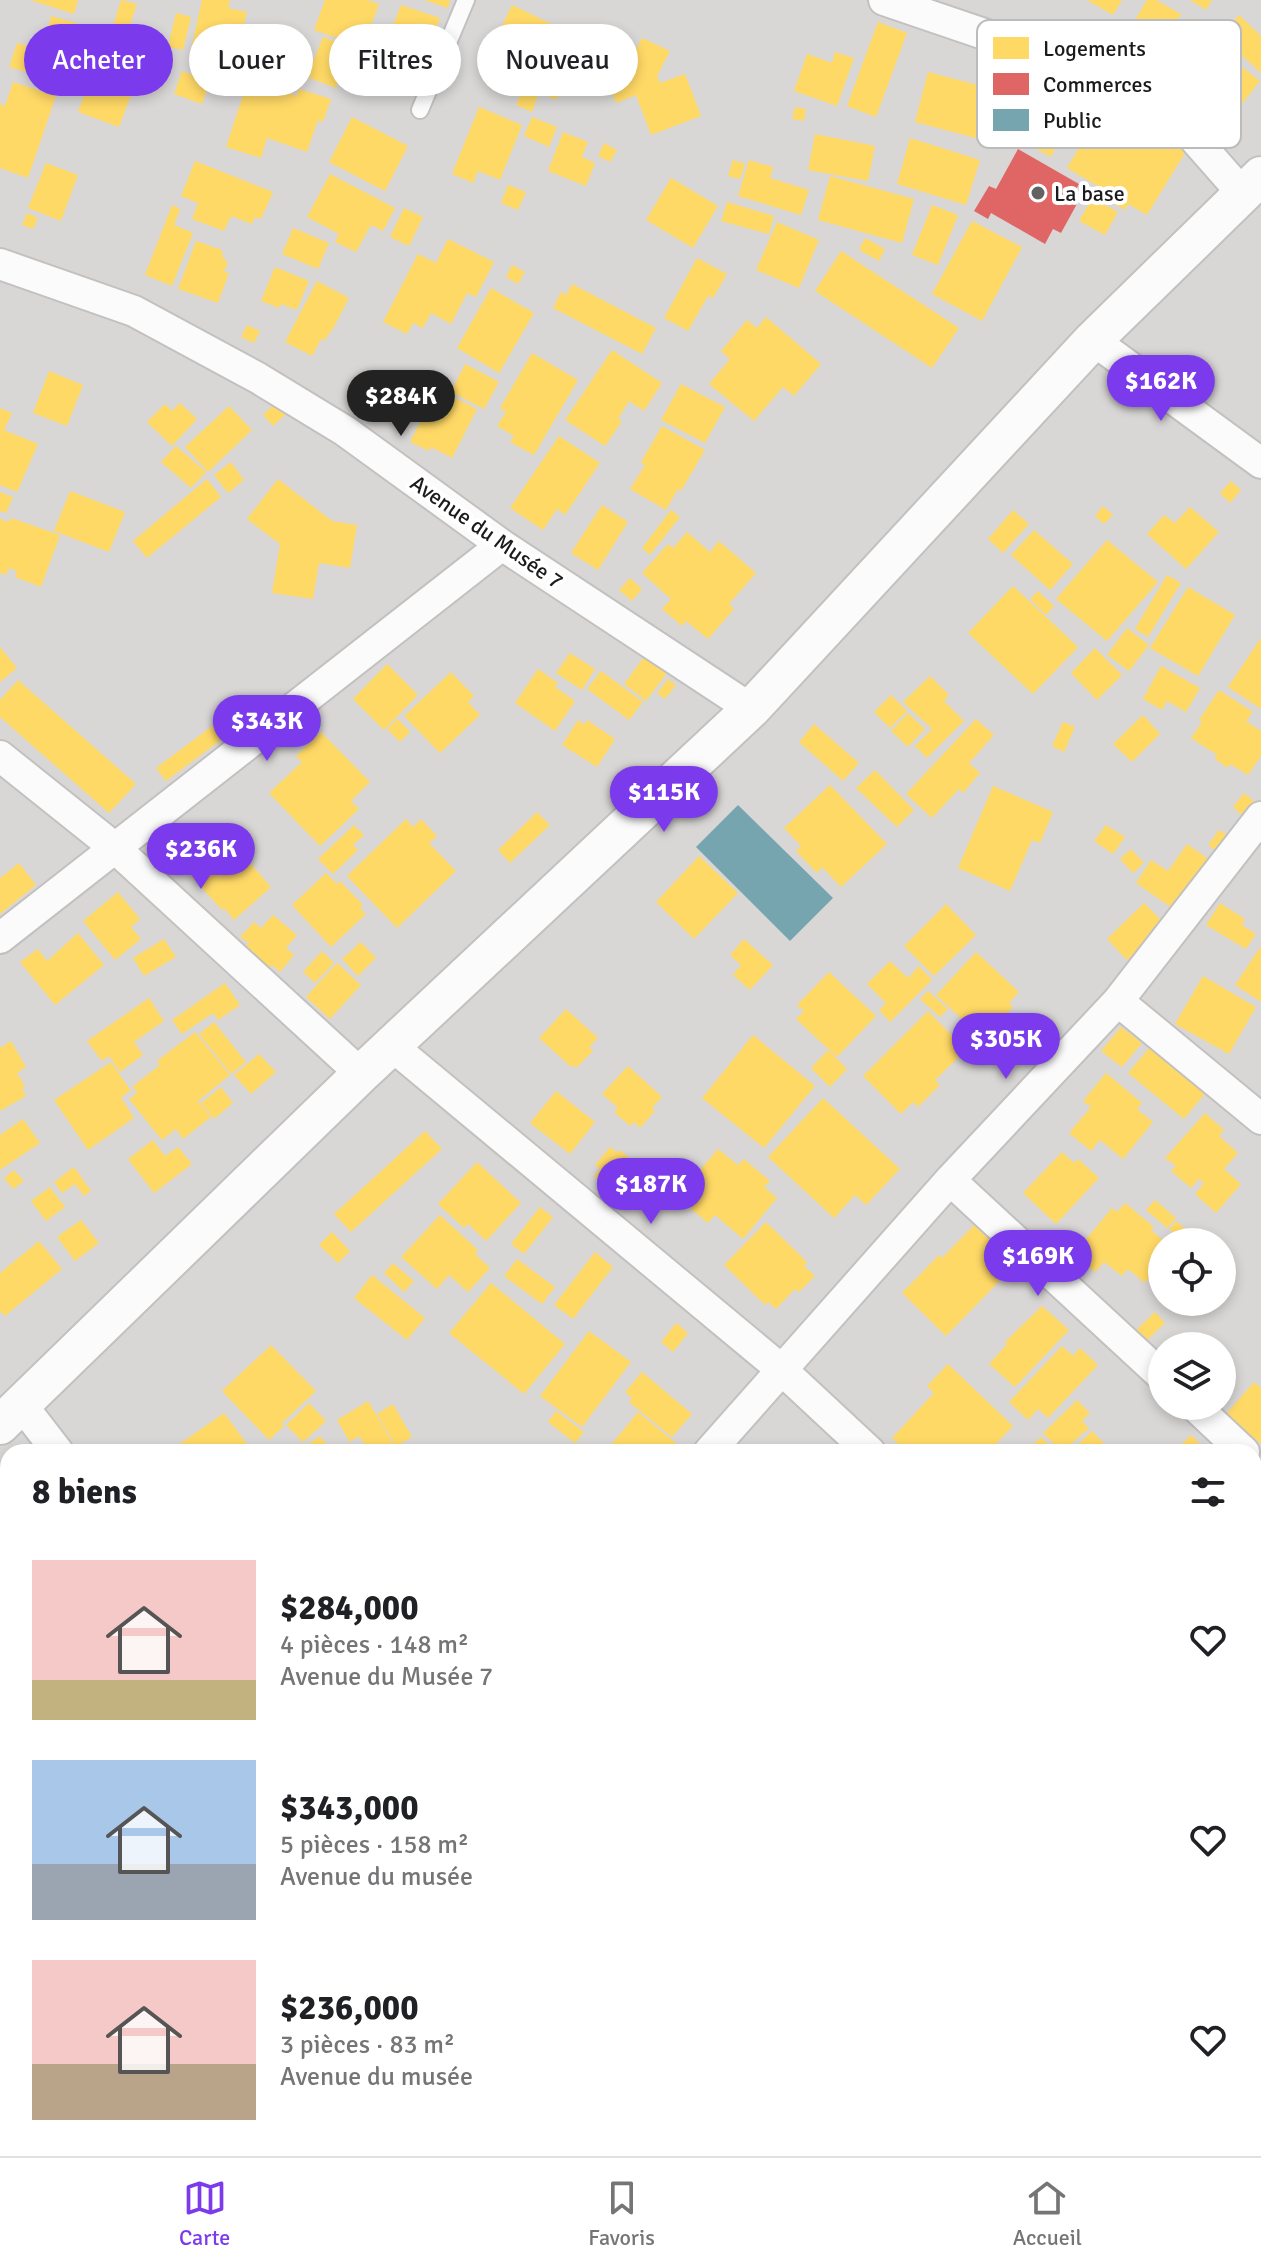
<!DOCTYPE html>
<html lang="fr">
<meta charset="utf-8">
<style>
body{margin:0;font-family:Signika,sans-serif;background:#f2f2f2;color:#202124;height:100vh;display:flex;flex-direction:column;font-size:30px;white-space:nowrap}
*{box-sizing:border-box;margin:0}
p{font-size:26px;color:#757577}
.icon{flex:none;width:44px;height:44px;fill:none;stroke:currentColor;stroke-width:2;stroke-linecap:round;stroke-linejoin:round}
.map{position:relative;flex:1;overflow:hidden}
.details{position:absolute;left:0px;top:1444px;width:1262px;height:712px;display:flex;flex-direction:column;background:#fff;border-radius:24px 24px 0 0;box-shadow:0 4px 12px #0003}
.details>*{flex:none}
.guide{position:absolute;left:24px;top:24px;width:800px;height:72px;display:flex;gap:16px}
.fabs{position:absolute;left:1148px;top:1228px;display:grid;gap:16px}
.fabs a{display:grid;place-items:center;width:88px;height:88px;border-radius:50%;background:#fff;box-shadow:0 4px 12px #0003;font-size:40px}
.price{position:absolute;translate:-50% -68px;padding:0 18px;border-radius:28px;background:#7c3aed;color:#fff;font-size:26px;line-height:52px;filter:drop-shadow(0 2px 4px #0008)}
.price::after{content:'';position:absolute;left:50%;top:48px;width:24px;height:18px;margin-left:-12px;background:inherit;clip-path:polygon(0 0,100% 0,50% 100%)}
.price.selected{background:#222;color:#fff}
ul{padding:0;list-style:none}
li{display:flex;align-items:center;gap:24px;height:200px;padding:0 32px}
li span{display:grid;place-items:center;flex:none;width:224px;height:160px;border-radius:0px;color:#555}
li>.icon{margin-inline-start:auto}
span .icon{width:96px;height:96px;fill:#fffc;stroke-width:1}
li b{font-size:34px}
h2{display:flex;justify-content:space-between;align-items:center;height:96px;padding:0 32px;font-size:34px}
.chip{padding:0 28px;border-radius:36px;background:#fff;box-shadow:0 4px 12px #0003;font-size:28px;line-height:72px}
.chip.selected{background:#7c3aed;color:#fff}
.tab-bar{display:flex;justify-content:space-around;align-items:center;height:112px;border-top:2px solid #e0e0e0;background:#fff;font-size:22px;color:#757577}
.tab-bar a{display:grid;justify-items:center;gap:4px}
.tab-bar .selected{color:#7c3aed}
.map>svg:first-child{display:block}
</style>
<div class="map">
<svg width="1261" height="2156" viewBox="0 0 1261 2156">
<rect width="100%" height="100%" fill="#eae7e4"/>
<path fill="#d9d7d5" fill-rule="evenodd" d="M0,0H1261V2156H0ZM1162,1242H1222V1302H1162ZM1162,1346H1222V1406H1162ZM8,1452H1254V2148H8Z"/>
<path fill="#ffd966" d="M30,0H78L74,14Z
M121,0L137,4L128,31L113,26Z
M202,0H230L228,8L247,12L235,64L190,54Z
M325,0H367L379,4L363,47L314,30Z
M424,0H450L448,8Z
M1087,0H1122L1113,15Z
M1147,0H1156L1181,14L1156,57L1124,38Z
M1190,0H1212L1206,10Z
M401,5L440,18L432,40L393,26Z
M512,5L585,40L556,100L483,65Z
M176,13L191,17L183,50L168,47Z
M1239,15L1261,36V73L1220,35Z
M51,16L77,23L73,42L46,35Z
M1193,18L1226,44L1194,83L1161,57Z
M878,22L907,33L876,117L847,106Z
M380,32L422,45L418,57L377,44Z
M323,37L351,47L336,88L307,77Z
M642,38L670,51L657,76L660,83L685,74L701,116L651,135L636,95L616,103L602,67L633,55Z
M17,43L51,53L43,77L9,67Z
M104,43L145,58L119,127L78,112L91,76L84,74L93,48L101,51Z
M835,52L854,58L837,106L794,91L807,54L832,63Z
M1229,57L1260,81L1223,128L1202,113L1214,98L1203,90Z
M182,71L210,82L202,104L174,94Z
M928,72L993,89L979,139L915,122Z
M274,76L292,82L289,93L296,96L299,89L331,99L323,122L318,120L307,152L267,138L261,158L226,147L248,80L270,87Z
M13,82L56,96L28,178L0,168V104L5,106Z
M1051,83L1093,107L1070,149L1058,143L1051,157L994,126L1012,96L1036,109Z
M523,89L538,95L532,112L516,105Z
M1107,100L1188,148L1147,215L1128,204L1125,210L1109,201L1113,195L1067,168Z
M479,107L522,125L500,180L478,171L473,183L452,174Z
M795,107L806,109L804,121L792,119Z
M352,117L408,146L385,191L329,162Z
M532,117L557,127L549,147L524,136Z
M563,132L588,142L582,157L595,163L586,186L548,171Z
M815,134L875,146L868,181L808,170Z
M910,138L980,160L966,205L897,184Z
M604,143L617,150L610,162L598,156Z
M733,160L745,164L740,179L728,176Z
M749,160L773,167L770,178L809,190L801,215L738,196Z
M195,161L273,192L261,219L255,217L252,224L231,216L224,231L192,219L198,203L181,196Z
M46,163L78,175L61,221L28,208Z
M330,174L395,208L383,231L371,225L356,252L335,242L339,234L307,217Z
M830,176L914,199L902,243L818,220Z
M671,178L718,206L693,248L646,220Z
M508,185L526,192L518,210L501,203Z
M1092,198L1118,212L1105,235L1079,221Z
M727,202L774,216L769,234L721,221Z
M172,205L180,209L174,225L193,233L172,286L145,275Z
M932,205L958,215L938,265L912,255Z
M404,208L423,217L409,246L390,237Z
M27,213L38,218L33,229L22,225Z
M972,221L1022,247L982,321L932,294Z
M777,222L819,240L799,288L756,270Z
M293,228L329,243L318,269L282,254Z
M865,238L885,249L879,261L859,250Z
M448,239L494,262L476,297L467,293L451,324L431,313L423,328L413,323L407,334L383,322L418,254L436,263Z
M196,241L222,250L223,258L228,262L224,272L229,273L218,303L178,289Z
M841,251L959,328L932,368L815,291Z
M697,258L727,274L713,298L708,296L688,331L664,318Z
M512,265L525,272L518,284L506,277Z
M275,267L309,281L297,310L281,304L279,308L261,301Z
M317,281L349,298L334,327L324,341L321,339L312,356L285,342Z
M572,284L656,328L642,354L553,308L561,292L566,295Z
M491,288L534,313L499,373L457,348Z
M766,317L821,364L794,396L783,387L754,421L709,384L730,359L721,351L747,320L757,328Z
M247,325L260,331L254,343L241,337Z
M612,350L662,383L644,411L629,401L618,419L622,421L605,446L565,420Z
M532,353L578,380L534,455L510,442L514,436L497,426L506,412L500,408Z
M465,364L499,382L484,409L451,392Z
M49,371L83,385L67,426L33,413Z
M681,384L725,407L705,443L661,420Z
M401,388L419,398L410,416L391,406Z
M437,389L477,409L452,458L431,447L429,451L410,442Z
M279,400L289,411L273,426L263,415Z
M180,403L197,419L172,446L147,422L165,404L172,411Z
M229,406L252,430L208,472L185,447Z
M0,408L12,413L4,430L38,444L17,492L0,485Z
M662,426L705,450L681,491L678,489L666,510L630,489L645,465L641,462Z
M559,436L600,463L565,515L557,509L543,530L510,508Z
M176,446L206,472L191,488L161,462Z
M231,462L244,480L228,493L214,475Z
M207,479L221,497L147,558L133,541Z
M278,479L332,521L357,525L350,568L319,563L313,599L272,593L280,544L247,519Z
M1231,481L1241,490L1230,503L1220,493Z
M70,491L125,512L109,552L54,531Z
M0,492L13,497L6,513L0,511Z
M602,505L628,522L598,570L571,553Z
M1103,506L1113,515L1104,524L1095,516Z
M1190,507L1219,532L1186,569L1147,534L1164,515L1175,523Z
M671,510L680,517L650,555L642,548Z
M1013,510L1029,524L1003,553L988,539Z
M11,518L60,535L41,587L15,577L17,571L9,568L6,575L0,573V519L9,522Z
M1034,530L1073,564L1050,590L1011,555Z
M687,532L710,552L719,541L756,573L729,604L734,609L708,639L686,621L682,626L662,609L671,599L642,573L668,544L673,548Z
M1107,540L1158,582L1107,641L1056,599Z
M1167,575L1181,583L1148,637L1135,629Z
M630,578L642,589L632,601L619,590Z
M1013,586L1078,647L1033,694L968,633Z
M1188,587L1235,615L1198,676L1150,648Z
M1038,591L1054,606L1046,615L1030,599Z
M1127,628L1149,645L1129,671L1107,655Z
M1261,638V709L1228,687Z
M0,647L17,668L0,682Z
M1095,648L1122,675L1097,700L1071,673Z
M570,653L595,669L582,690L556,673Z
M644,657L667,673L646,701L624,684Z
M387,664L418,695L384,730L353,699Z
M1161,666L1200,688L1186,712L1167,701L1162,710L1143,699Z
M538,669L558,683L555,687L575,701L555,731L515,703Z
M601,671L643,702L629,720L587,689Z
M451,672L474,696L468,702L480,715L440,753L404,716Z
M930,676L949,695L944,701L964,721L927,758L915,746L932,729L903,702Z
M668,679L676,685L665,699L657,693Z
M18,680L136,784L109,813L0,717V700Z
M1219,690L1253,712L1246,721L1261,731V756L1248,775L1230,764L1228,768L1215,759L1217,755L1191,738L1202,722L1199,720Z
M891,695L907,711L890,728L874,712Z
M908,713L925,729L908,747L891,731Z
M1143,715L1160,734L1132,762L1113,744Z
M398,719L410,732L400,742L387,729Z
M976,719L994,735L969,763L980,773L963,793L959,789L932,818L906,794Z
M578,720L584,725L587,720L615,739L597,767L562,745Z
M219,721L229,734L166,781L156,768Z
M1063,722L1075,727L1064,752L1052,746Z
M814,724L859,763L843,781L799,742Z
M321,732L370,782L351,801L359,809L320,846L269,793L302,762L296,756Z
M875,770L914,810L897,827L856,788Z
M830,785L887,844L841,887L822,867L817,873L796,851L801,846L784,828Z
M993,786L1053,812L1040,843L1032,840L1010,891L958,868Z
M1244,793L1256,803L1244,817L1233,807Z
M537,812L550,825L510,863L498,850Z
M406,819L413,827L421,819L437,836L429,843L456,871L397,928L347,876Z
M354,825L364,835L353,845L358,850L333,874L318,859Z
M1106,825L1125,837L1113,854L1094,841Z
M1219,830L1230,837L1219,853L1208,845Z
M230,840L271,887L234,920L224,908L222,910L190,875Z
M1187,844L1214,863L1178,912L1136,883L1151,860L1168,871Z
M1131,849L1144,863L1133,873L1120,859Z
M699,856L738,893L694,939L656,902Z
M19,863L36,885L0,914V878Z
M326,873L337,884L340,881L363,905L360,908L366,914L331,947L292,905Z
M118,892L140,919L131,927L141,939L115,960L83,921Z
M1144,903L1165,924L1127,960L1107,939Z
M1220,903L1245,919L1242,925L1256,934L1246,949L1206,925Z
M946,904L976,935L934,976L904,946Z
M273,915L297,935L286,948L294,955L280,972L272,965L269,968L244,948L249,943L240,937L254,922L261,928Z
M78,933L104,965L55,1005L20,962L38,949L47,961Z
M164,939L176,957L144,976L133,958Z
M744,939L773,965L750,990L733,975L741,965L730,955Z
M361,942L376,958L358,976L342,959Z
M1261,946V1002L1235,985Z
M322,951L334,963L315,983L303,972Z
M976,952L1019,992L1009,1003L1013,1007L992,1030L988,1027L979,1035L936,995Z
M890,961L908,978L919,966L932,980L890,1022L879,1010L886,1003L867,984Z
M337,963L361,985L330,1019L306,997Z
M829,972L876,1016L837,1057L796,1019L804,1011L797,1005Z
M1203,976L1256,1007L1229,1054L1175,1024Z
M225,983L240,1005L218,1020L213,1013L182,1034L172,1020Z
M928,991L948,1009L940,1017L920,999Z
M149,998L164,1021L134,1042L143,1055L120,1072L109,1056L102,1061L87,1041Z
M566,1009L598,1038L589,1047L593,1051L576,1068L573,1065L571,1067L539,1038Z
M928,1011L966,1050L935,1080L940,1085L918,1107L913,1102L901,1114L863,1076Z
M214,1022L246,1062L231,1074L199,1034Z
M1121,1027L1142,1043L1122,1067L1101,1051Z
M195,1032L230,1075L198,1101L211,1117L183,1139L176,1129L162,1140L129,1099L137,1093L133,1086L160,1065L157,1061Z
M753,1035L815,1086L764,1148L702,1098Z
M11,1041L26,1067L17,1073L25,1086L22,1088L26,1096L0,1111V1048Z
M1151,1046L1207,1091L1184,1119L1128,1073Z
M828,1050L847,1069L830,1087L811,1068Z
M259,1054L276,1072L251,1094L234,1075Z
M111,1062L131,1091L121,1097L134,1118L88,1150L54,1100Z
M628,1066L662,1097L652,1108L655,1111L640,1128L634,1122L630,1126L614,1112L618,1108L602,1094Z
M1106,1073L1142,1103L1137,1109L1153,1122L1123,1159L1100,1140L1091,1151L1069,1133L1091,1107L1083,1101Z
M221,1087L233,1103L214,1119L201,1103Z
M556,1091L595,1122L570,1154L530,1123Z
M823,1098L900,1169L866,1205L855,1195L834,1218L768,1157Z
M1205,1113L1224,1130L1219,1136L1238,1153L1224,1169L1241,1184L1216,1213L1195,1194L1204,1183L1199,1179L1191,1188L1171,1171L1176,1166L1165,1158Z
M23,1119L40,1143L0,1170V1135Z
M425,1131L442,1149L351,1232L334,1214Z
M153,1140L165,1156L178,1147L192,1164L154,1193L128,1159Z
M610,1147L618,1153L620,1150L635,1163L633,1166L646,1179L624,1203L594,1176L600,1169L595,1165Z
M718,1149L738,1165L744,1159L770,1181L764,1187L777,1198L743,1239L715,1215L708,1223L677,1197Z
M1062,1152L1074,1163L1078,1159L1099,1178L1056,1224L1023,1193Z
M477,1162L521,1203L486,1241L468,1224L464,1228L438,1204Z
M74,1167L91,1191L84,1196L75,1184L62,1193L54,1182Z
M14,1170L24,1181L13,1189L4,1178Z
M50,1187L65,1207L46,1221L31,1201Z
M1155,1200L1176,1218L1167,1228L1146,1210Z
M1125,1203L1154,1227L1151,1230L1165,1242H1162V1263L1145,1283L1128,1269L1122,1276L1104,1262L1095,1272L1073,1255L1112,1208L1117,1212Z
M540,1207L553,1217L524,1254L511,1244Z
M440,1215L478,1250L475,1254L490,1268L468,1292L449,1275L437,1289L401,1257Z
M81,1220L99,1243L75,1261L57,1237Z
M978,1221L1019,1261L946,1336L902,1293L939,1255L942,1258Z
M1176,1221L1188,1231L1181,1239L1169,1229Z
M766,1222L807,1262L804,1266L815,1276L799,1292L795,1289L776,1309L768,1302L765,1305L724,1265Z
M332,1232L350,1251L338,1263L319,1245Z
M39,1241L62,1269L5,1316L0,1311V1273Z
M595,1252L613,1267L573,1319L554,1305Z
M517,1259L555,1287L542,1304L504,1276Z
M393,1263L414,1281L404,1292L384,1273Z
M372,1275L425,1318L407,1340L354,1298Z
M491,1283L565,1344L524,1394L449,1333Z
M1042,1306L1069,1330L1015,1387L989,1364L1007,1344L1005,1342Z
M1155,1312L1165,1323L1146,1341L1136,1330Z
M676,1323L688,1333L673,1352L661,1342Z
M589,1331L631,1362L582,1427L540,1396Z
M271,1345L316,1391L281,1424L284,1426L269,1440L222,1391Z
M1062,1346L1073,1356L1080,1348L1098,1365L1048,1418L1038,1409L1028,1420L1009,1402Z
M948,1364L1013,1426L988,1452H907L892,1438L934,1393L927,1386Z
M642,1372L692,1414L672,1437L629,1402L632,1398L625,1392Z
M1254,1382L1261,1388V1444L1226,1414Z
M1077,1400L1090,1413L1082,1421L1089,1428L1062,1452L1043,1433Z
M368,1401L396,1448L390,1452H369L359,1436L350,1442L337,1420Z
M309,1403L326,1421L303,1442L286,1425Z
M393,1404L412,1437L396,1446L377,1414Z
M556,1411L584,1432L575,1443L548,1422Z
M638,1412L676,1443L669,1452H619L611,1445Z
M224,1413L253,1452H177L174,1448Z
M1092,1431L1112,1452H1070Z
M1191,1435L1208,1452H1174Z
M320,1436L332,1452H297Z
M1041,1437L1056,1452H1026Z
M0,1630L8,1639V1672L0,1663Z
M8,1728V1759L0,1750V1735Z
M1261,1828V1844L1254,1850V1834Z
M8,1844V1866L0,1857V1851Z
M1261,1856V1927L1254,1919V1862Z
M4,1955L8,1959V1990L0,1998V1959Z
M1257,2120L1261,2125V2156H1246L1248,2154L1243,2148H1254V2123Z
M35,2148H101L107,2156H25Z
M167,2148H184L191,2156H157Z
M269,2148H317L308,2156H276Z
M325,2148H385L388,2151L382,2156H323L320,2152Z
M674,2148H704L710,2156H664Z
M768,2148H829L834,2156H774Z
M838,2148H878L882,2152L878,2156H845Z
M892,2148H954L960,2156H883Z
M1016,2148H1046L1052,2156H1005Z
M1059,2148H1086L1077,2156H1066Z
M1190,2148H1242L1232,2156H1197Z"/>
<path fill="#e06666" d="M1018,149L1079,184L1071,198L1078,202L1061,233L1053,229L1045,244L991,213L988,219L974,211L989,186L996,189Z"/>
<path fill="#76a5af" d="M738,805L833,898L790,941L696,847Z"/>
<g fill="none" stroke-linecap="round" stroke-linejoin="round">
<defs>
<path id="service" d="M420,110L466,0"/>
<path id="minor" d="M884,0L1140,87L1163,103L1243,194
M0,264L134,311L258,378L345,431L502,545L751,709
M1093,340L1261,463
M0,756L115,848L361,1074
M0,938L502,545
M1118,1001L1261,1119
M392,1046L782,1370L870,1452
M950,1180L1162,1376
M21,1404L58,1452
M1195,1406L1244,1452
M709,1452L950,1180L1118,1001L1261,817
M1254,1562L1261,1553
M1254,1940L1261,1945
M1254,2052L1261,2046
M0,2091L8,2084
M574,2148L581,2156
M617,2156L629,2148
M1126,2156L1136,2148"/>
<path id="tertiary" d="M0,1425L361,1074L751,709L1093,340L1261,176"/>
</defs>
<use href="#service" stroke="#c2c1c0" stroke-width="20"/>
<use href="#minor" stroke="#c2c1c0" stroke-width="34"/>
<use href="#tertiary" stroke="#c2c1c0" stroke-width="42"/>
<use href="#service" stroke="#fcfbfb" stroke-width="16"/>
<use href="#minor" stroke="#fcfbfb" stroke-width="30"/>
<use href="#tertiary" stroke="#fcfbfb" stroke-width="38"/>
</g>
<circle fill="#636261" stroke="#fff" stroke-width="3" cx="1038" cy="193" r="8"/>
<g text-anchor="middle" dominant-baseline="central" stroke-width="8" stroke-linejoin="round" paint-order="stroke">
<g font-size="22" fill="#1b1b1b" stroke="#fff" text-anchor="start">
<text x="1054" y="193">La base</text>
</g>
<g font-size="22" fill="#1b1b1b" stroke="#fff">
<text transform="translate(487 532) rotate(35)">Avenue du Musée 7</text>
</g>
</g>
<rect x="977" y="20" width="264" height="128" rx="12" fill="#fff" stroke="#bbb" stroke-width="2"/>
<rect x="993" y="37" width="36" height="22" fill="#ffd966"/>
<rect x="993" y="73" width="36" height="22" fill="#e06666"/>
<rect x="993" y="109" width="36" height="22" fill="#76a5af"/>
<g font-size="22" fill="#1b1b1b">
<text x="1043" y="56">Logements</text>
<text x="1043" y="92">Commerces</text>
<text x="1043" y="128">Public</text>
</g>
</svg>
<div class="fabs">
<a><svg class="icon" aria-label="locate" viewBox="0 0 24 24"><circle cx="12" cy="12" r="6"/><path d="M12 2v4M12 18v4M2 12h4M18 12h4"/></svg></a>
<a><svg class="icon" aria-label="layers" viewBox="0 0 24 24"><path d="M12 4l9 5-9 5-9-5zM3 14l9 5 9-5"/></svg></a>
</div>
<b class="price" style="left:1161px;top:423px">$162K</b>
<b class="price selected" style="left:401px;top:438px">$284K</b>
<b class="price" style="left:267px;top:763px">$343K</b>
<b class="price" style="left:664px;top:834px">$115K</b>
<b class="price" style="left:201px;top:891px">$236K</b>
<b class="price" style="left:1006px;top:1081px">$305K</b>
<b class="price" style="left:651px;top:1226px">$187K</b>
<b class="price" style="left:1038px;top:1298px">$169K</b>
<div class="guide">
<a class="chip selected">Acheter</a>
<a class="chip">Louer</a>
<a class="chip">Filtres</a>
<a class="chip">Nouveau</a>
</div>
<section class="details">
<h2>8 biens<svg class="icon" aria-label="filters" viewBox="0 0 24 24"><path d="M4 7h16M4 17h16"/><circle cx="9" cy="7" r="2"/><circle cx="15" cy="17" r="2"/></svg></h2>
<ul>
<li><span style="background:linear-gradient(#f6c9c9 75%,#c2b280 0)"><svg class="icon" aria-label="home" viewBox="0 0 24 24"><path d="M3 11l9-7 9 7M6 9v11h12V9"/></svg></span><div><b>$284,000</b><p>4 pièces · 148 m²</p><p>Avenue du Musée 7</p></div><svg class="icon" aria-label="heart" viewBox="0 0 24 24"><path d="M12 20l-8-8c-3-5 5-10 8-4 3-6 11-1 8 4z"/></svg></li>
<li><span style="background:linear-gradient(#a9c7e8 65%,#9aa5b1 0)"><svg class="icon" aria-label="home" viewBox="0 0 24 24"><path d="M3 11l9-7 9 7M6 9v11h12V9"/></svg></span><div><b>$343,000</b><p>5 pièces · 158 m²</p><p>Avenue du musée</p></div><svg class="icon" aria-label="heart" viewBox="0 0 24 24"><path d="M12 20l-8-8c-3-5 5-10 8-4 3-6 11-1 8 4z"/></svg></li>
<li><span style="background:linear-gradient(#f6c9c9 65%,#b9a48a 0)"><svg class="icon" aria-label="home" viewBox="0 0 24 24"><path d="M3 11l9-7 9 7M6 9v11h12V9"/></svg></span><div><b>$236,000</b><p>3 pièces · 83 m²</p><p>Avenue du musée</p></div><svg class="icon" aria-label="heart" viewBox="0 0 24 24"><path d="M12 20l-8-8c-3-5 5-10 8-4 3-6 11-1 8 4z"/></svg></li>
</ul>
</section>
</div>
<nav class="tab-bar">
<a class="selected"><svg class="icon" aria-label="map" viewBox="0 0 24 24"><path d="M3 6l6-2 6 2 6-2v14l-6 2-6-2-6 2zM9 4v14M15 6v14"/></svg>Carte</a>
<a><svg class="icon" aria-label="saved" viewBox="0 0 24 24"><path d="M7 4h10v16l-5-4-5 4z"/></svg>Favoris</a>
<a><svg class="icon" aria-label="home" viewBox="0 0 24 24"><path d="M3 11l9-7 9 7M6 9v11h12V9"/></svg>Accueil</a>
</nav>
